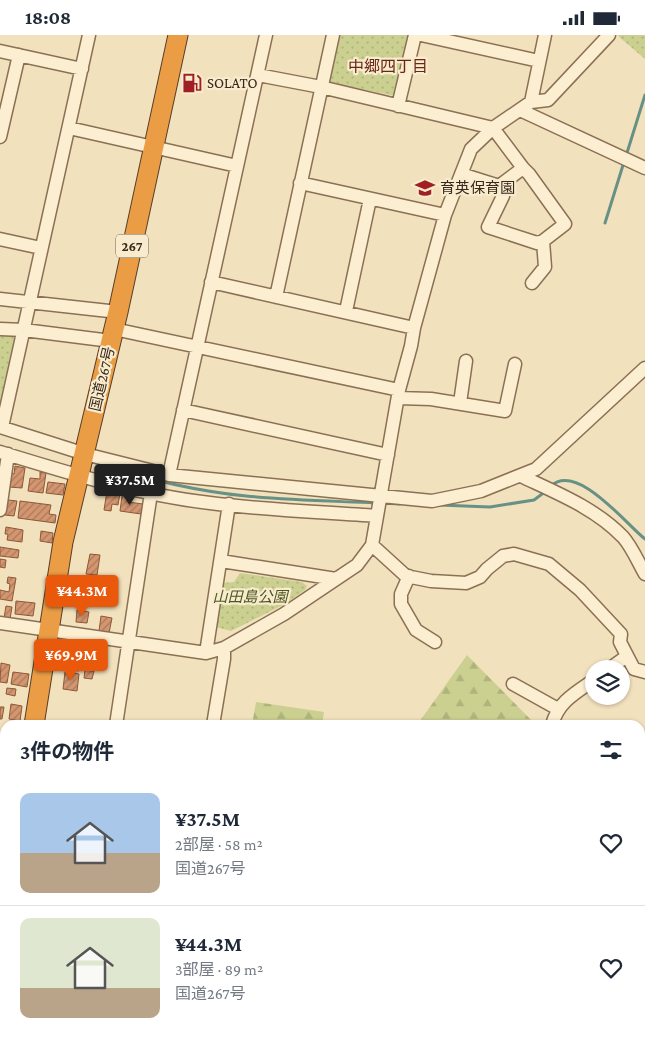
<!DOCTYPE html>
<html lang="ja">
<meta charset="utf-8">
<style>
body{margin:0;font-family:"Crimson Pro","Noto Sans JP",serif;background:#f2f2f3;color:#1f2937;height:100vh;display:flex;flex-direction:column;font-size:19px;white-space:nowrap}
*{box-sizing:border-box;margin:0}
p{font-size:16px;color:#747a83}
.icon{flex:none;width:28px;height:28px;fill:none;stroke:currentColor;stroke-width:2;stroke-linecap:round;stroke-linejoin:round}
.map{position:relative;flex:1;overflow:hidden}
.side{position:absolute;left:0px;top:685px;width:645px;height:321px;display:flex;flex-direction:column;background:#fff;border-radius:15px 15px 0 0;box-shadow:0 1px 4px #0004}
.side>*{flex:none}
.fabs{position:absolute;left:585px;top:625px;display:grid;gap:10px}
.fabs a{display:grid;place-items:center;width:45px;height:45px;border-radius:50%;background:#fff;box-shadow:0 1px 4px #0004;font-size:25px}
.price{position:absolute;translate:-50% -42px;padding:0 11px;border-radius:5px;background:#ea580c;color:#fff;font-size:16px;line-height:32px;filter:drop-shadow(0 1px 2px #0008)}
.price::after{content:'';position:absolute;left:50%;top:30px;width:15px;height:11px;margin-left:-8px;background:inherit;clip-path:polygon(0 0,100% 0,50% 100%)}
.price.current{background:#222;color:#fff}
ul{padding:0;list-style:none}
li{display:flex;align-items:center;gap:15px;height:125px;padding:0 20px}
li+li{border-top:1px solid #e0e1e3}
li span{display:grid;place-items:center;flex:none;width:140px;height:100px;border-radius:10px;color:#555}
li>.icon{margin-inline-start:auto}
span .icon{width:60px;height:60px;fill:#fffc;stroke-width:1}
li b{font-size:21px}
h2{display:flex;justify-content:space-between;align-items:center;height:60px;padding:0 20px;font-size:21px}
.status{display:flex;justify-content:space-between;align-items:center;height:35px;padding:0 25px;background:#fff;direction:ltr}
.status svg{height:14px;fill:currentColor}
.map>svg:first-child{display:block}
</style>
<div class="status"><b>18:08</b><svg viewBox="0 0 49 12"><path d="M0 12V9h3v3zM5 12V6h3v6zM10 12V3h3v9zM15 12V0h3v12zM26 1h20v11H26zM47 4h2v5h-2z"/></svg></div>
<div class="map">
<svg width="645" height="1006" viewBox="0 0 645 1006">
<defs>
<pattern id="grass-dots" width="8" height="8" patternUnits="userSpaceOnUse" patternTransform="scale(1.25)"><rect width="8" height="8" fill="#cbd090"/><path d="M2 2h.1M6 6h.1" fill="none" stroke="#afb37c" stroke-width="1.8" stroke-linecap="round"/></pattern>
<pattern id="forest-firs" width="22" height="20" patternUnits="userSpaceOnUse" patternTransform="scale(1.25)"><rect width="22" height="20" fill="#cbd090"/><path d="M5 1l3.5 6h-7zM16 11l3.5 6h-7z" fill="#afb37c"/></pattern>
<pattern id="building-hatch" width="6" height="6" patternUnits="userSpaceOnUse" patternTransform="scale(1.25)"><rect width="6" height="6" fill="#d39670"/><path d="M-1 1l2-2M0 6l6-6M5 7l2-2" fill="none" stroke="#ac7a5b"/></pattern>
</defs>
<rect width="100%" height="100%" fill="#f2e1bd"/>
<path fill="url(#grass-dots)" d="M339,0H409L395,61L328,47Z
M619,0H645V24L618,1Z
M0,299L18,301L0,377Z
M240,538L302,547L307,551L305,555L283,570L231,596L216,592L223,548L234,547Z"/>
<path fill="url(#forest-firs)" d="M467,620L536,690H417Z
M256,667L324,677L322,690H252Z
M645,816V1006H168L172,1001H640V822Z"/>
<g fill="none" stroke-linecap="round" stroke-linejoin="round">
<path stroke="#689186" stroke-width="3" d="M626,121L645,60
M605,188L624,127
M93,427C142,443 194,456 246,461C289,465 332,466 375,468
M551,451C577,427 626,489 645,504
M382,468L400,469
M439,470L490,472L534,465L546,456"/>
</g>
<path fill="url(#building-hatch)" stroke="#8d5838" d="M15,431L25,433L22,453L9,452L11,438L14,439Z
M40,437L46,438L43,458L28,456L30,443L40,444Z
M48,447L65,449L63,460L46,458Z
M107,456L120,458L118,470L112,469L111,476L104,475Z
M122,461L129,462L128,467L143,469L141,479L120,476Z
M8,465L17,466L14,481L5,480Z
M20,466L51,470L49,479L56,480L55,488L18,483Z
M6,492L23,495L22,507L7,505L8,499H5Z
M41,496L53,498L52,508L40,506Z
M0,512L19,515L18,523L0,521Z
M90,519L100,520L97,540L86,539Z
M0,524L6,525L5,533L0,532Z
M8,542L16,543L12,566L0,564V555L9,557L10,549L7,548Z
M16,566L35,568L33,581L15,579Z
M6,571L12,572L10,584L4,583Z
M77,575L89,577L87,588L76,587Z
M101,581L112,583L109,598L99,596Z
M63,607L72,608L71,614L75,615L77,607L85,609L82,628L60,625Z
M1,628L10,630L7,648L0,647Z
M70,628L80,630L79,636L69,634Z
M85,635L94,636L92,644L84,643Z
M13,637L29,639L27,652L11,649Z
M65,637L79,639L77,656L63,654Z
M7,653L16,654L15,661L6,659Z
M11,669L22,671L20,686L9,684Z
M0,672H4L2,684H0Z
M0,787H5V797L0,796Z
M0,806L5,807L3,823H0Z"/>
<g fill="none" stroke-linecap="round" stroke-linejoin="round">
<defs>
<path id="minor" d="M421,0L539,26
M0,16L82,34
M258,40L321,52L493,93L523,133L529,139L565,189L543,206L537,208L488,192L503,161L499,151L523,133
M531,67L545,0
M398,71L415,0
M520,75L645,133
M69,93L237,131
M0,102L19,20
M461,139L499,151
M300,148L445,180
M0,204L41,213
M211,247L414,293
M532,248L545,232L543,206
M276,262L333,0
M0,264L118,277
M346,276L370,164
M0,294L24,295L111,306
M114,294L399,355
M398,363L431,364L505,376L515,329
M460,368L466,326
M183,375L388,420
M0,392L85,419L169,440L432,466L481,456L536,434L645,333
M2,392L89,0
M0,417C68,438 139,460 210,468C265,475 322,477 377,481
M169,440L266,0
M521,441C557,458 595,473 623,502C632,512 638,527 645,539
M0,475L8,419
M372,510L406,541L431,546L466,548L480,542L487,534L503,521L514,519L549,529L580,555L621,599L620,607L634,634L645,637
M221,526L336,544
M409,541L401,559V569L416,595L435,607
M0,588L206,618L224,613L284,579L357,530L372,510L399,355L411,311L414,293L445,180L471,114L493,93L531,67L548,65L609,0
M206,618L229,469
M609,634L627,621
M513,649L558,674
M116,690L151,458
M213,690L224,624V613
M552,690C558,667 575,658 594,645
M640,706L645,713
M0,754L5,755
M640,774L645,780
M640,792L645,794
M0,896L5,897
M291,1001L296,1006"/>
<path id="highway" d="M34,690L63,507L118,277L178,0
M7,1001V1006"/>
</defs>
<use href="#minor" stroke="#8b7055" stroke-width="15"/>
<use href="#highway" stroke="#583e2a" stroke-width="21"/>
<use href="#minor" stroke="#fceed1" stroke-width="12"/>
<use href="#highway" stroke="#ea9d45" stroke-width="19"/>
</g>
<defs>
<symbol id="fuel-bare" viewBox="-9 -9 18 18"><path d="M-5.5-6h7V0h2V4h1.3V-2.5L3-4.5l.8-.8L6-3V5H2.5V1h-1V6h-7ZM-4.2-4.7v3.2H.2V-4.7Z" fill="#a01f24" stroke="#f8ebce" stroke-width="2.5" paint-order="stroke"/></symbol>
<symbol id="school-bare" viewBox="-9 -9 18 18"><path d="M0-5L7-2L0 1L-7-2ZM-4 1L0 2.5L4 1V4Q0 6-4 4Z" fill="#a01f24" stroke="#f8ebce" stroke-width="2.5" paint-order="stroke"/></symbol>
</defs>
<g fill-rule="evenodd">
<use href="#fuel-bare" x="178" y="34" width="28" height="28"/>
<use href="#school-bare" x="411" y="139" width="28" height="28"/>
</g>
<g text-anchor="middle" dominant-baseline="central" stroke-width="4.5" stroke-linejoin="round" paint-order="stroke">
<rect fill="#f8ebce" stroke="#726351" stroke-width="1" x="116" y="199.5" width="32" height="23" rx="4"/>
<g font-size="14" font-weight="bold" fill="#39291b">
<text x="132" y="211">267</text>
</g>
<g font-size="15" fill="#39291b" stroke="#f8ebce" text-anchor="start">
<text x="207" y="48">SOLATO</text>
<text x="440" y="153">育英保育園</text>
</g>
<g font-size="15" fill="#39291b" stroke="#f8ebce">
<text transform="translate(102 344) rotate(-77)">国道267号</text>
</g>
<g font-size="15" font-style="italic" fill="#4b571f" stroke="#f8ebce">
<text x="250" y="562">山田島公園</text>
</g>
<g font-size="16" fill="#6a2616" stroke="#f8ebce">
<text x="388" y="31">中郷四丁目</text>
</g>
</g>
</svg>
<div class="fabs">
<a><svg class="icon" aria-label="layers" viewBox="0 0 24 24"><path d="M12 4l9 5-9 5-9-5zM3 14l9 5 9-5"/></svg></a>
</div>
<b class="price current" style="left:130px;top:471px">¥37.5M</b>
<b class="price" style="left:82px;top:582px">¥44.3M</b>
<b class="price" style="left:71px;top:646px">¥69.9M</b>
<section class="side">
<h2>3件の物件<svg class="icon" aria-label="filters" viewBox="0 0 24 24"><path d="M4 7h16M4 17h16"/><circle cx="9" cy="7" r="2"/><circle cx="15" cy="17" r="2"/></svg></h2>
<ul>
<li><span style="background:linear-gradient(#a9c7e8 60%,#b9a48a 0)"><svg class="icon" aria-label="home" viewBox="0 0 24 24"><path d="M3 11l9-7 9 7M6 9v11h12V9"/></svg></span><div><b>¥37.5M</b><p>2部屋 · 58 m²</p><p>国道267号</p></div><svg class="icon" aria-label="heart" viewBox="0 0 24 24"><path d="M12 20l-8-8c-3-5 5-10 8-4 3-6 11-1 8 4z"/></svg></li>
<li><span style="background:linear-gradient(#dfe7d0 70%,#b9a48a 0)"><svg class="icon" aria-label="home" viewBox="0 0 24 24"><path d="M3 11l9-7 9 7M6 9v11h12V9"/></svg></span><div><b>¥44.3M</b><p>3部屋 · 89 m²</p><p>国道267号</p></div><svg class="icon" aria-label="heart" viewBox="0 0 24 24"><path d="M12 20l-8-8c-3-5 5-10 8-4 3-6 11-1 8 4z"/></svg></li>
</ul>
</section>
</div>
